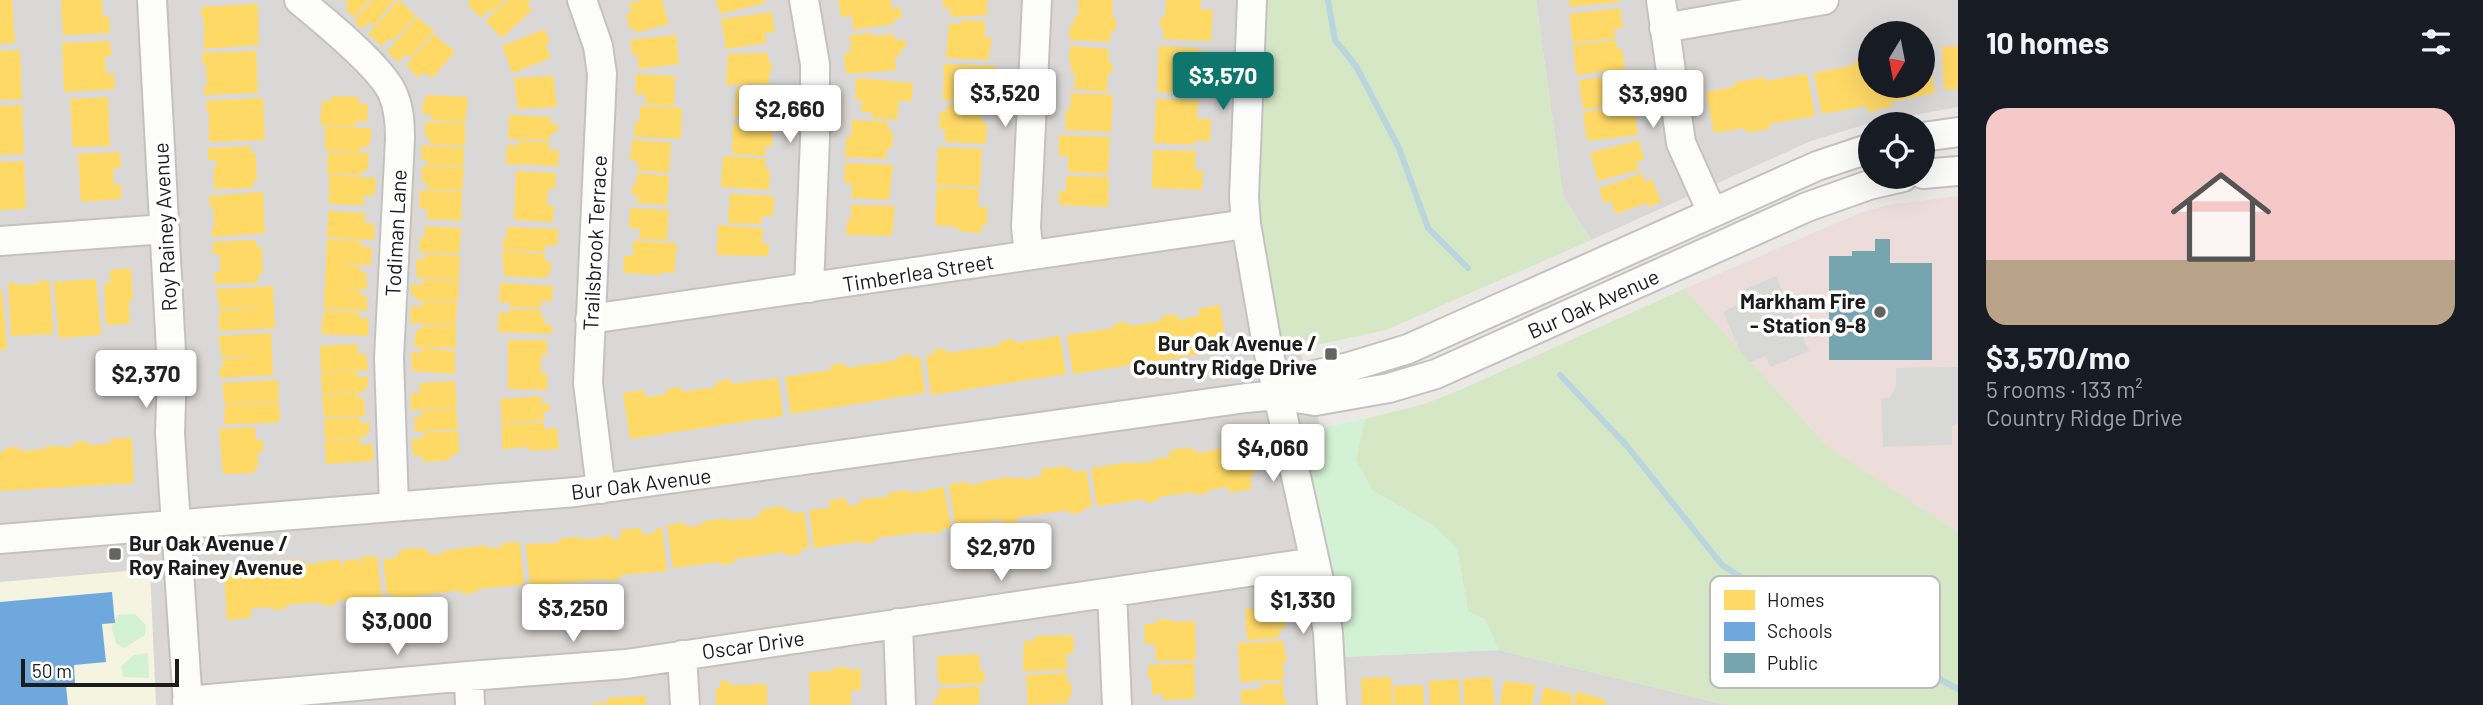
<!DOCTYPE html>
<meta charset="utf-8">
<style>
body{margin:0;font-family:Barlow,sans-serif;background:#242831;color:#f1f3f6;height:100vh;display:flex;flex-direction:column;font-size:26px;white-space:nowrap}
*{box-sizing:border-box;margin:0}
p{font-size:23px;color:#9ea1a6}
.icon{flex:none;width:38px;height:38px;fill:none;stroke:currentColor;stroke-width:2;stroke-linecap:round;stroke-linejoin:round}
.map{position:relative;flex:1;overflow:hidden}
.details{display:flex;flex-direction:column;background:#171b24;width:525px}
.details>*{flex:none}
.needle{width:46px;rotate:190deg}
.buttons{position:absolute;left:1858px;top:21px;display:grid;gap:14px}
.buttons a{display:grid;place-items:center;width:77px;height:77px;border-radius:50%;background:#171b24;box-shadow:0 7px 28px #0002;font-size:35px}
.scale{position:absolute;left:21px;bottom:18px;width:158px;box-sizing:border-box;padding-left:7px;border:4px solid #1c1c1c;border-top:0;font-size:19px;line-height:24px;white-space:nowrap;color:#1c1c1c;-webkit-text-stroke:5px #fff;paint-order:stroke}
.price{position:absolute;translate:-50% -60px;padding:0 16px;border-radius:7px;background:#fff;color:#222;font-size:23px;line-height:46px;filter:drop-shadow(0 2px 4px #0008)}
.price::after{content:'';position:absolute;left:50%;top:42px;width:21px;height:16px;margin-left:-10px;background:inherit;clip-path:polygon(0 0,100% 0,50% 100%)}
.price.on{background:#0f766e;color:#fff}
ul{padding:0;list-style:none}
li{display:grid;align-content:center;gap:14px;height:371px;padding:0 28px}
li span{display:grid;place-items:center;height:217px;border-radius:21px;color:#555}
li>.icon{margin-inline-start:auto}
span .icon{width:126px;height:126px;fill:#fffc;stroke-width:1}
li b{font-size:30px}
h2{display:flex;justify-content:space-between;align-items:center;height:84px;padding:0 28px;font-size:30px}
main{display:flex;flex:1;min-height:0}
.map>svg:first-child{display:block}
</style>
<main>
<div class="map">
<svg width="1958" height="705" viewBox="0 0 1958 705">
<rect width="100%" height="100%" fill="#eae9e5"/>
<path fill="#d9d8d6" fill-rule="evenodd" d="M0,0H1265L1283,351L1300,349L1321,429L1301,434L1339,608L1342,657L1499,650L1727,705H0Z
M1536,0H1958V107L1870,123L1811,141L1591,240L1563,195ZM1871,33H1923V86H1871Z"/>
<path fill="#ecdddb" d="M1958,196V532L1828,447L1684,289L1862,212L1888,205Z"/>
<path fill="#f4f4e0" d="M150,569L156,705H0V582Z"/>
<path fill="#d8d8d6" d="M1776,276L1809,351L1771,367L1765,356L1746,364L1723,312L1741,303L1737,293Z
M1958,367V423L1952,426V445L1883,447L1881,399L1890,397L1896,387V368Z"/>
<path fill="#d6e7c5" d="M1265,0H1536L1563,195L1591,240L1386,330L1283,352L1258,218L1256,193Z
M1684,289L1828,447L1958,532V705H1727L1499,650L1485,620L1468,612L1457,548L1434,526L1372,490L1356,460L1365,419L1424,404L1458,391Z"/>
<path fill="#d3f1d4" d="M1365,419L1356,460L1372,490L1434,526L1457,548L1468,611L1485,619L1499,650L1342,657L1339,608L1301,433Z
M135,614L146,625L145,635L124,648L116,643L111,627L118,615Z
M148,653L149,678L123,677L121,666L134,655Z"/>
<path fill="#ffd966" d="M0,0H12L15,43L0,44Z
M61,0H102L103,17L109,16L110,33L63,35Z
M344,0H369L354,17L345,9L349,4Z
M372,0H395L373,26L369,22L362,29L355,23L357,21L355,19Z
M399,0L416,16L392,42L389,38L382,46L368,34Z
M471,0H505L491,13L489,10L481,18L467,4Z
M508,0H532L527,4L532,10L502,38L485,21Z
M642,0H662L669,24L636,33L635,28L630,30L626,14L631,13L629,4Z
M716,0H764L765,3L720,14Z
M838,0H891L892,9L900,7L902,18L894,19V24L854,30L851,15L841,17Z
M943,0H987V15L951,17L950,8L943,9Z
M1078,0H1113L1112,18H1116V31L1111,30L1110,42L1069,40L1070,25H1074V16L1079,17Z
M1166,0H1201L1200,9L1213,10L1211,41L1163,39L1164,28H1160L1161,17H1165Z
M1569,0H1619V2L1570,7Z
M258,4L259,45L204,49V18H202L201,7Z
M1620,8L1623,28L1614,29L1615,38L1573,43L1569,14Z
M772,12L775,32L765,33L766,43L726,49L721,19Z
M417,17L434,31L410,58L406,54L399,62L387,52Z
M961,20L985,21V38H992L988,60L946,58L949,23L961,24Z
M545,29L550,43L545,44L551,58L512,73L502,46Z
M872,33V36L894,34V40L905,39L906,49H900V56H895L896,70L846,74L844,53L851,52L850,35Z
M434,34L455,52L432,78L424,72L419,78L406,65Z
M676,35L679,64L639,69L637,54L632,55L630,40Z
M1616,40L1617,49H1622L1625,69L1576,75L1573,45Z
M109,41L112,56H105L106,74L114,73L115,89L64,92L62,43Z
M1070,46L1109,49L1108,62L1113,63L1112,74L1108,73L1107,92L1074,89L1075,72H1071V62H1069Z
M1159,46L1198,48L1197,51H1209L1208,66H1202V75H1199L1198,94L1157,92Z
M1958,46V89L1944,90L1942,47Z
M20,50L22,99L0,100V51Z
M256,51L258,93L204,95V86H207L206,65H203L202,53Z
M1928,51L1935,93L1891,102V107L1868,112L1867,106L1822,114L1814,73L1855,65L1854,61L1871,58V86H1923V52Z
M768,53V61H771L772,73H769V84L726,85L728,54Z
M944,64L996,66L995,88L983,87V104L943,100Z
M636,74L675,76L674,106L645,104L646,95L635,94Z
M1629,74L1631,88L1622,89L1624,104L1583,109L1579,80Z
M1807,74L1815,116L1769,124L1770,129L1746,133L1745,128L1714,133L1706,92L1734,87L1733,83L1765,77L1766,81Z
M553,76L557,107L518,109L514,78Z
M856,78L913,83L912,101H899L897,120L871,118L872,112H861L862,100L855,99Z
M736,88L768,90V100H778V120L734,118Z
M1071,93L1113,95L1111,132L1065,130L1066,109H1070Z
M426,95L468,97L465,122L431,120V114H422L423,101H425Z
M332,96L359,97V104H368L367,122L356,121V126L320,125L322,101H331Z
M108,97L110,146L73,147L70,99Z
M263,98L265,140L209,142V111L207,112L206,101Z
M1156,99L1198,100L1197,119H1211L1210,141H1195V145L1154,143Z
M22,105L24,154L0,155V106Z
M947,105L983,106L982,123H987L986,144L945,142V129H939L940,112H946Z
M640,106L682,108L681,139L634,137L635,121H640Z
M1626,106L1627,115L1635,114L1638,135L1587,141L1583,112Z
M509,115L551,117V124H558L557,133H550V140L508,139Z
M852,120L888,122V130L893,131L892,148H887L886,159L845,157L846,137H851Z
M425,122L465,123V146L430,144V138H425Z
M733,124L773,126L772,147L765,146V156L732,154Z
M325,126L371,128V143L369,142L368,147H360V152L325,150Z
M1059,135L1110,137L1108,174L1068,172V156H1059Z
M632,140L671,143L669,173L637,170L638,161L630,160Z
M1639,140L1644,160L1636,162L1639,170L1598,181L1590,153Z
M518,141L550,142L549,150H559L558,166L506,164L507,145L518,146Z
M422,145L464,148L463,167L427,165L428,160H421Z
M251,146V154L256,153L257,181H253V188L214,189V168L216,167V160H208V148Z
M938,147L982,149L980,187L936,185Z
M1153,150L1196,151L1195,170H1203L1202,190L1152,188Z
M120,152L121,168L113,169L114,185L121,184L122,199L81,202L78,154Z
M328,152L369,153L368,170H362V175L327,174Z
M723,156L766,159L765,169L770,170L769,190L721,187Z
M24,161L26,209L0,210V162Z
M845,163L893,165L889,200L851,198L852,184L844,183Z
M422,166L464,168L462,191L427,189L428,183H422Z
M516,171L556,173L555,189H548L547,205L554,206L553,222L514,220Z
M637,173L669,176L667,205L637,203L638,195H632V185H636Z
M1642,173L1645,182L1652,179L1661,202L1648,207L1646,203L1616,214L1611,201L1604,203L1599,189Z
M329,175L376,178L375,193H372L373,196H364V205L329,204Z
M1066,176L1109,177L1108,207L1059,205V191H1066Z
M937,187L979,189L978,207H987V225H982V233L958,231V227L935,225Z
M420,190L462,192L461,221L427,219V209L419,208Z
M263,192L265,233L212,237V227H215L213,207H210L209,196Z
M730,194L774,196L773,216H762L761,224L728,223Z
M851,205L895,206L892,236L846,235L847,220H851Z
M630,208L669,210L667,240L639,239L640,229L629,228Z
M328,211L365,213V223H373V227H375L374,240L327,238Z
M718,225L763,228L762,243L769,244L768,256L717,255Z
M425,226L461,228L459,254L419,252L420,237H425Z
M507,227L558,229L557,246L545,245V252L503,250V238H506Z
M256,240V247H262L263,274H258V283L215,284L214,272H220V254L213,255V242Z
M327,240L361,241V246L372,248L371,265L337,264L361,267L360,272H366L367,289H337L361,290L360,295L367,296V311L324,308Z
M633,241L677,243L674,273L662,272L661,275L623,273L624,256H633Z
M502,251L545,254V261L551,262V274L548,273L547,278L504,276Z
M425,254L460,256L459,280L417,278L416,259L425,260Z
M131,268L133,300H129L130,324L106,325L104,284L110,283V270Z
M96,279L101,335L59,338L54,282Z
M423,280L459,281L458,301L415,300V295H411V284L422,285Z
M37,281H50L53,334L11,336L8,283H17V285L38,284Z
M500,283L553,286L552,301H541V308L510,307V303L499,302Z
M273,286L275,328L219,331V311L264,307L220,309L216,289Z
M0,290H2L7,349L0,350Z
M422,301L457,302L456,325L410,323L411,306L422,307Z
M1220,305L1227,350L1073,374L1067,335L1114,328L1113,324L1128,322V326L1162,321L1161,316L1177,314L1178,320L1199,316L1198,309Z
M510,309L541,310V317L545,318V325H552V334L498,332L499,312L509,313Z
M324,310L359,312L358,317L369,319L368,336L321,334Z
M421,325L456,326V348L414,347L416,330H421Z
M271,333L273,375L220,378V368H223L222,359L258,356L222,357L218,336Z
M1060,336L1066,374L931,395L926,356L933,355V350L946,349L947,353L1001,345L1000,341L1014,339L1015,343Z
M508,340H547V355H541V373H547V390L508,389Z
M357,344L358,354L365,353V357H367L368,370L321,372L320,346Z
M421,348L455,351V374L412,371L411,352L420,353Z
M911,354L912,358L920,356L925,393L791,414L785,377L831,370V365L845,363V368L898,360V356Z
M357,371V377L368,376V386L365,387V392L322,394L321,373Z
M778,378L783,416L630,439L623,393L644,390L645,397L667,394V389L681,387L682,392L716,387L715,382L731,379V384Z
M278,380L279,402L225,404L222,383Z
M455,381L457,408L410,410L411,393H420L419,383Z
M358,393V398H364L365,416L324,417L322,395Z
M541,396L542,404L549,403L550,411L543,412L544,420L502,423L500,399Z
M279,403L280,422L224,425L225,405Z
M456,409L458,429L415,432L414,417H421V411Z
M360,417V423L369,422L370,431H367V437L325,439L324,419Z
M544,422V429L557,428L559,449L530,451L529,447L502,449V424Z
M255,427L256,440H263V452H258V468H255V473L223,474L219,429Z
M458,431L459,454L450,455L451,460L423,462L422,456H413L412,439L423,438V433Z
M132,438L134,483L0,491V452H5L4,448L19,447V451L46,449V446L74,447V442L87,441V445L110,444L109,439Z
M360,438V445L372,444L374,458L372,461L326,464L325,440Z
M1250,441L1255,475L1250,476L1252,489L1229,493V487L1208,490L1209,493L1194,495L1193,492L1158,497V501L1145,503L1144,499L1097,506L1091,468L1131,462V463L1154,462V459L1170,457L1169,451L1189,447V450L1197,449V454Z
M1066,466L1067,469L1072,468L1073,472L1086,470L1092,507L1083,508L1084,512L1069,514V510L1018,517V522L1002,524V520L955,526L949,484L969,482L971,488V485L983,483V481L1010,477L1011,479L1026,477V480H1030L1029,478L1042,476L1041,469Z
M944,487L951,528L942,529L943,532L926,534V532L876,538V542L862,544V541L814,548L809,510L828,508L830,510L829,500L846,498L847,506L860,504V499L889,497L888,493L906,490L912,493Z
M783,506V510L790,509L791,513L804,512L809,548L801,549V554L786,556V552L734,559L735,563L720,565V562L673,568L667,525L685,522L686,527L702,525L701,522L727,518V521L745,518V522H747V519L759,517L758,512L763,511V509Z
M641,528L642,538L643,534L655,533V529L662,528L667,571L620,575V579L606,581L605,579L552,584L553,587L538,589V585L530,586L526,544L559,543L558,541L564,538L582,537L585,544L584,539L602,538V536L611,535V540L621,538L620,530Z
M520,542L524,585L477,589V593L462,594V590L394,599V595H387L383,559L397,558V553L403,552L402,549L423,548V550L428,549L429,555L441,554L443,556L442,551L486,545L487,548L499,547L500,552L502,543Z
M377,556L382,597L373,598L374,602L359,603V599L336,601V605L322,606V602L286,605V609L271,610V607L250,609L251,618L227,620L224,574L243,572V569H275L274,564H280V561L299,559V561H305V565L340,559V565H343V561L359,559V563H361V557Z
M1284,603L1286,629H1279V638L1247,640L1245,609L1268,608V604Z
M1171,619V622L1195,621L1196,660L1156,661L1155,644H1145L1144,624H1156V620Z
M1073,635L1074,653L1066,654L1067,670L1023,671L1024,641H1035V636Z
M1283,641L1287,662H1283L1284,680L1240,682L1238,643Z
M979,654L980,670H984L985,683L941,685L940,681H938L937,656Z
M1194,663L1195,699L1163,700V694L1152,695V678L1148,679V665Z
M848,667L849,670L861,669V690L851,691V705H810L809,672L833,671V668Z
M1067,673V682H1071L1072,696H1068L1069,703L1028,705L1026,675Z
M1391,677L1392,705H1362L1361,678Z
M1492,677L1494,705H1464L1463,679Z
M1459,679L1460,705H1430L1429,681Z
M720,681H729L730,685L767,684V705H716V688H720Z
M1504,681L1535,685L1532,705H1500Z
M1283,683L1284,700H1287V705L1241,704V690L1261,689V684Z
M1423,685L1424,705H1394L1393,686Z
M979,686L980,702L977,705H934V698H939L938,689Z
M1544,687L1573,695L1571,705H1540Z
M1577,691L1606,700L1605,705H1574Z
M646,696V705H591V703L608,702V698Z"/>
<path fill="#6fa8dc" d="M112,592L115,623L102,624L106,662L74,665L75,685L66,686L68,705H0V602Z"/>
<path fill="#76a5af" d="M1875,239H1890V263H1932V360H1829V256H1852V251H1875Z"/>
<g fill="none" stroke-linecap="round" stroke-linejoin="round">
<path stroke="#b9d5dd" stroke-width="6" d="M1328,0L1335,40L1356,66L1399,148L1428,228L1468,268
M1560,375L1627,446L1722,565L1756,587L1833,621L1958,689"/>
<defs>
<path id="minor" d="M152,0L172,370L170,433L173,480L188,705
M299,0C322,19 380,66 392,92C399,107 400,122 400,139L389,358L394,506
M582,0L598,46L602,74L588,383L601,489
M804,0L815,64V138L809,288
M1252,0L1244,197L1246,224L1267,345L1322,594L1328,633L1332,705
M1661,0L1681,143L1712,212
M1664,28L1824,0
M1923,137L1958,132
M1923,174L1958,171
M0,241L165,229
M1029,255L1026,227L1037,0
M590,319L1246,224
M1278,395L1310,376L1349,367L1408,349L1817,166L1871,148
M0,539L576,492L1246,398L1278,395L1315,401L1389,388L1436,374L1807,207L1869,185L1903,177
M1112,592L1117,705
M898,623L901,705
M682,655L685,705
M469,676L470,705
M187,701L469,676L626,664L1315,562"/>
</defs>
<use href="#minor" stroke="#c3c2c1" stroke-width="32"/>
<use href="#minor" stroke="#fcfcfb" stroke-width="28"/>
</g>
<g fill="#646462" stroke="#fff" stroke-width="2.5">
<circle cx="1880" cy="312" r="7"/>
<rect x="1324" y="347" width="14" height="14" rx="3.5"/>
<rect x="108" y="547" width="14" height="14" rx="3.5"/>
</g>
<g text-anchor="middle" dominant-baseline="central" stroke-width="7" stroke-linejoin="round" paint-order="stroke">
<g font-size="21" fill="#1c1c1c" stroke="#fff">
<text transform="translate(164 227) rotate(-93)">Roy Rainey Avenue</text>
<text transform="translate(395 233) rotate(-87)">Todiman Lane</text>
<text transform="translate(594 243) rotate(-87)">Trailsbrook Terrace</text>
<text transform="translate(918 272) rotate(-9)">Timberlea Street</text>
<text transform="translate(1593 303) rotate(-24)">Bur Oak Avenue</text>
<text transform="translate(641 483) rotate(-7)">Bur Oak Avenue</text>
<text transform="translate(753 644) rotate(-8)">Oscar Drive</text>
</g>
<g font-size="21" font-weight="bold" fill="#1c1c1c" stroke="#fff" text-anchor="end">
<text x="1866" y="300">Markham Fire<tspan x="1866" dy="24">- Station 9-8</tspan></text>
<text x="1317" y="342">Bur Oak Avenue /<tspan x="1317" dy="24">Country Ridge Drive</tspan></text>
<text x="129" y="542" text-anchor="start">Bur Oak Avenue /<tspan x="129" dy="24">Roy Rainey Avenue</tspan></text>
</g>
</g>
<rect x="1710" y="576" width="230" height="112" rx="10" fill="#fff" stroke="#bbb" stroke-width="2"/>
<rect x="1724" y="590" width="31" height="20" fill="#ffd966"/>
<rect x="1724" y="622" width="31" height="19" fill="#6fa8dc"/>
<rect x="1724" y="653" width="31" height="20" fill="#76a5af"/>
<g font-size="19" fill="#1c1c1c">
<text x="1767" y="607">Homes</text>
<text x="1767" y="638">Schools</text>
<text x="1767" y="670">Public</text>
</g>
</svg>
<div class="buttons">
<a><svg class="needle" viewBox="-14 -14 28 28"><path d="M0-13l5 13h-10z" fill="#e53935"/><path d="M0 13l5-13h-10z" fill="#9ea1a6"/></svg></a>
<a><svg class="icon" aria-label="locate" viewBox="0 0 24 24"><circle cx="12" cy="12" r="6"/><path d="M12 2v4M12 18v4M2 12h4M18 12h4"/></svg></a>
</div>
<div class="scale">50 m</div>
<b class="price on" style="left:1223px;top:112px">$3,570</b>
<b class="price" style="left:1005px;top:129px">$3,520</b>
<b class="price" style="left:1653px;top:130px">$3,990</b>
<b class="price" style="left:790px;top:145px">$2,660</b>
<b class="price" style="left:146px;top:410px">$2,370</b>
<b class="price" style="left:1273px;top:484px">$4,060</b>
<b class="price" style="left:1001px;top:583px">$2,970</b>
<b class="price" style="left:1303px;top:636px">$1,330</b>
<b class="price" style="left:573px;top:644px">$3,250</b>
<b class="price" style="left:397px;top:657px">$3,000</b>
</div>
<section class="details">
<h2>10 homes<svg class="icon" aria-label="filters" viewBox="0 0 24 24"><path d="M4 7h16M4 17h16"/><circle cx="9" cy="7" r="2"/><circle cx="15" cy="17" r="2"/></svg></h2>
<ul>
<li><span style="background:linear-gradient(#f6c9c9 70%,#b9a48a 0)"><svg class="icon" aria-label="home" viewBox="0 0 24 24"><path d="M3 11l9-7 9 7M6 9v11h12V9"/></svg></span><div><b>$3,570/mo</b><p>5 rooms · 133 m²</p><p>Country Ridge Drive</p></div></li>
</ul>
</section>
</main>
